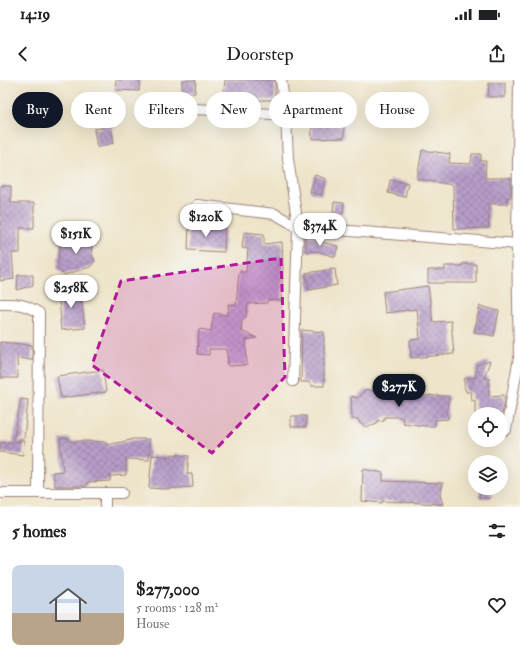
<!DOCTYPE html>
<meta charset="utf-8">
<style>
body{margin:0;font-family:"IM FELL Double Pica",serif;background:#f6f6f6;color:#202124;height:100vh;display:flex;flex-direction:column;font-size:15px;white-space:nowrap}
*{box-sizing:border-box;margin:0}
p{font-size:13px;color:#757577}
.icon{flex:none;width:22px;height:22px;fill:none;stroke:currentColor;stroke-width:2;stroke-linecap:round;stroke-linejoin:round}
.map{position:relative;height:427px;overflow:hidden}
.drawer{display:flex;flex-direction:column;background:#fff;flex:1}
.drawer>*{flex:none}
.guide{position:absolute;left:12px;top:12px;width:496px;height:36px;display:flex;gap:8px}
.controls{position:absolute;left:468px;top:327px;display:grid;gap:8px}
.controls a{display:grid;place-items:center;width:40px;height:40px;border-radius:50%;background:#fff;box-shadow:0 4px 16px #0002;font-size:20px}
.price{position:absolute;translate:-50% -34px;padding:0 9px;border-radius:14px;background:#fff;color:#222;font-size:13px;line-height:26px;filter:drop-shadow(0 1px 2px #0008)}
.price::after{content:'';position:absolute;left:50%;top:24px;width:12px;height:9px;margin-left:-6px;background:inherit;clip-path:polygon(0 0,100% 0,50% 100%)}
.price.selected{background:#111827;color:#fff}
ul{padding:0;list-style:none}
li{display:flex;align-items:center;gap:12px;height:100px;padding:0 12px}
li+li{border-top:1px solid #e0e0e0}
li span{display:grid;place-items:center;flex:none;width:112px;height:80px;border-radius:8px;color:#555}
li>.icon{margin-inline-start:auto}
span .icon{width:48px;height:48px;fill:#fffc;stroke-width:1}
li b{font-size:17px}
h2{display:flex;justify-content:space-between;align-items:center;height:48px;padding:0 12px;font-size:17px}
.chip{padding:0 14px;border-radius:18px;background:#fff;box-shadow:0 4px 16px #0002;font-size:14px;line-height:36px}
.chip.selected{background:#111827;color:#fff}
.status{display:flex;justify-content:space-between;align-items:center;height:28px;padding:0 20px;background:#fff;direction:ltr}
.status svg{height:11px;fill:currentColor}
header{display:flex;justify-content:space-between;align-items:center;height:52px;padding:0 12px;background:#fff;font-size:18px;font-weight:600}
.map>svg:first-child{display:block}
</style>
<div class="status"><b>14:19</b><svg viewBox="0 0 49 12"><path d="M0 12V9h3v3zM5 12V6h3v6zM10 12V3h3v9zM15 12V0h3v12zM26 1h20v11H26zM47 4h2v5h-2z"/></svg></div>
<header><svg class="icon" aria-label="back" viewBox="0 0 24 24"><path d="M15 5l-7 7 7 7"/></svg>Doorstep<svg class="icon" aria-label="share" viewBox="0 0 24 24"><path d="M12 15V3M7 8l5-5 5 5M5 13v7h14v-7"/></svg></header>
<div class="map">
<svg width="520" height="427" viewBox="0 0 520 427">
<defs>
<pattern id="building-cross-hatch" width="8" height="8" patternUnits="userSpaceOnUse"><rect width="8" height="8" fill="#b79ec9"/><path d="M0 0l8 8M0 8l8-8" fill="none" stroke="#9780a3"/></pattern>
</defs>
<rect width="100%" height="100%" fill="#f6f6f2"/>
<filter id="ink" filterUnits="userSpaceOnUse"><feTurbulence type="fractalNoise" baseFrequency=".025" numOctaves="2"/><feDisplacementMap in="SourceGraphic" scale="8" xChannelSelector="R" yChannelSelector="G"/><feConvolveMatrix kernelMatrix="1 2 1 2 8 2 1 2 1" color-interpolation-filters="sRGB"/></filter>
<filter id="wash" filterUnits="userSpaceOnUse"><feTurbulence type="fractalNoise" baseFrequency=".012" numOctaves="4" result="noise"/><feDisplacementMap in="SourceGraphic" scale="16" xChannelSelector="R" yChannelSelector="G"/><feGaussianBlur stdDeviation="0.9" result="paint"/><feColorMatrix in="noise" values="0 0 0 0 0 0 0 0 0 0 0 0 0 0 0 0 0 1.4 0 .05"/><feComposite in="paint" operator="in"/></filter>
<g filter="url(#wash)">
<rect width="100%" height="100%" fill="#eee4c9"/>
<g id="blocks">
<path fill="url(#building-cross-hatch)" d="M116,0H140L139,11L115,10Z
M182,0H196L195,13H182Z
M225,0H275V20H251L223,18Z
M489,3H505V17H488Z
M311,18H343L344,58L312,59Z
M109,31L113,46H111L114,63L97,67L94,49L102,48L99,34Z
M422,70L450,74L449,83L471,84L472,74H481V81H486L485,98H511V117H507V124H488L489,148L454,149L453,105L417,99Z
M315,95L326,99L321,115L310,112Z
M390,100L408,103L405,117L388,113Z
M0,106H11V123H34V148H20V173H12L14,199L0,201Z
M334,122L344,123L343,133L333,132Z
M189,143L225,145L224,172L188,170Z
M244,152L264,154V164L282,162L283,186L282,221L267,220V223L248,224L246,237L242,240L241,251L257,258L246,260L247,285L228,286L227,269H209V275L197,274L199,249L211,251L214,233L227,235V232H229L228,224L236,225L239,192H246L248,169L242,168Z
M80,154H91L92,176L95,181L90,187L64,195L57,188L61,160L79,159Z
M305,157H317V161L338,166L335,177L317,171L306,172Z
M462,184H476V203H428V190H445V186H462Z
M335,189L337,205L309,210L306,193Z
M18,195H33V205L17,210Z
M428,206L433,242L451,241L454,274L411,278L410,260L420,259L417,229L385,233L383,212Z
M80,208L85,248L61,250L60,240H61L58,210Z
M480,226L499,231L494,256L474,252Z
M302,250L324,252V306H311L309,302H301Z
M0,262L32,265V280L17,278L18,298H0Z
M490,281L484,298H489V316L504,315L505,321L502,334H475V320L471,319L472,312H466L464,305L465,298H475L477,285Z
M103,290L106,312L61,318L57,296Z
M366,310L386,311L388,317L406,315V313L418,312L419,317L432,315V316H449L447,329L448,339L435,340V346H426L403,343L402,337H384V340L377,341V343L366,347L360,343L358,339H352L351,316L357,318Z
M21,319L28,320L24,358L16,362L24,361L23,375L0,372V363L13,362Z
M291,336H306V347H291Z
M69,358L71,362L81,361L107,362L106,365L131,360V359H149V380L126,379V395L110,396V401L87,402V406H55L53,392L63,391L60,359Z
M172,374L189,376L187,394H192L193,407L164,409L149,408L152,375L172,377Z
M363,389L383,393V401L443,403L440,415L443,424L382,421V423L362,421Z
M480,408H491V418H479Z"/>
</g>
</g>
<g filter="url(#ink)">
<use href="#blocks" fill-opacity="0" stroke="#9c827a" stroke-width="1"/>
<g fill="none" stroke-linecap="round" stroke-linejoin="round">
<defs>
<path id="street" d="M281,0L286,35L288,79L298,147L293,301
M180,28L286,35
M197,125L275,134L298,147L517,164
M0,224C17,224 24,223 39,233L38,413
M506,350L519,278L517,164L519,0
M0,413H122
M105,427V413"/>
</defs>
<use href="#street" stroke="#9c827a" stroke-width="12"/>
<use href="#street" stroke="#fff" stroke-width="10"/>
</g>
</g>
<path fill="#b5179e" fill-opacity="0.2" stroke="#b5179e" stroke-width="3" stroke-dasharray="8 5" stroke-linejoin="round" d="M281,178L285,297L212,373L92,285L121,201Z"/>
</svg>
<div class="controls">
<a><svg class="icon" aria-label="locate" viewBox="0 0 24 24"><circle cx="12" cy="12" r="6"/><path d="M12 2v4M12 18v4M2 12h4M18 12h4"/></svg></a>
<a><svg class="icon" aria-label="layers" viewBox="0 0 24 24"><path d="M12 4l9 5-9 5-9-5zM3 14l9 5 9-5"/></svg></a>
</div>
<b class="price" style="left:206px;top:158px">$120K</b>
<b class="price" style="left:320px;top:167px">$374K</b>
<b class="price" style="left:76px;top:175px">$151K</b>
<b class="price" style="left:71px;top:229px">$258K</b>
<b class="price selected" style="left:399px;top:328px">$277K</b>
<div class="guide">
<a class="chip selected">Buy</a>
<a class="chip">Rent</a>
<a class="chip">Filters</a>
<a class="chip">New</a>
<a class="chip">Apartment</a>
<a class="chip">House</a>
</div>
</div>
<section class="drawer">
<h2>5 homes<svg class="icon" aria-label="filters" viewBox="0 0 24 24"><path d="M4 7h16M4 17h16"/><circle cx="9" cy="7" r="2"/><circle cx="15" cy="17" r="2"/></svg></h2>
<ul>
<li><span style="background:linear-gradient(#c9d6e8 60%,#b9a48a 0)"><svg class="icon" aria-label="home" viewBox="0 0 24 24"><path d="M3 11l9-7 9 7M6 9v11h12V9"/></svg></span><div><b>$277,000</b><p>5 rooms · 128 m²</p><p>House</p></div><svg class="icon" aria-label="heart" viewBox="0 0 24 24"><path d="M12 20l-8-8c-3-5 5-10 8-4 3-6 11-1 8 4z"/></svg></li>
</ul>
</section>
